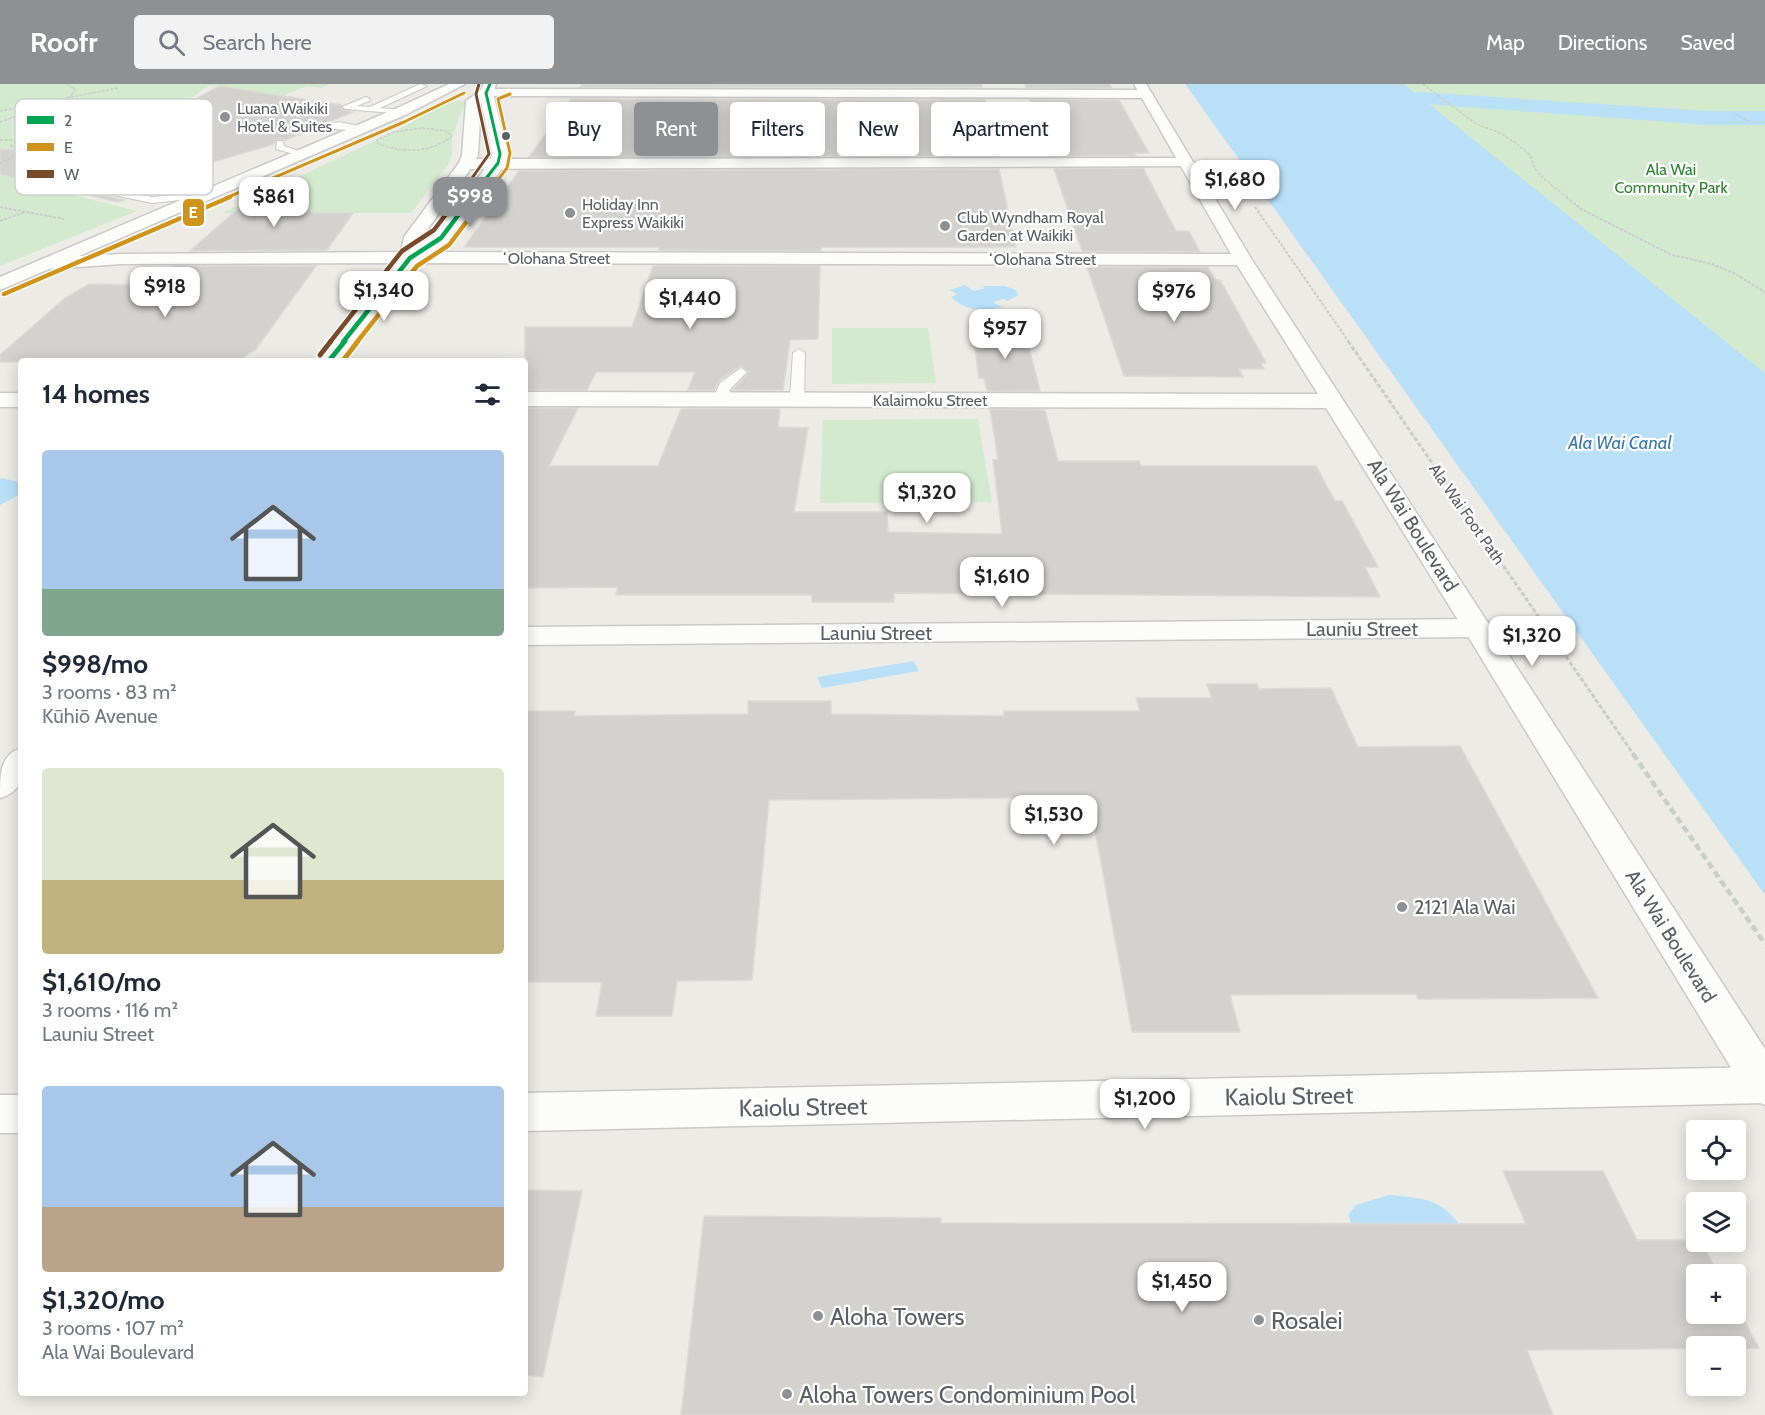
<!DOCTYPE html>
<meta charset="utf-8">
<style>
body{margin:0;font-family:Cabin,sans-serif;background:#f2f2f3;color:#1f2937;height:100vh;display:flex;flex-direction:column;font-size:22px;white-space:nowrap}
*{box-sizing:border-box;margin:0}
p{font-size:20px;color:#747a83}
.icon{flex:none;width:33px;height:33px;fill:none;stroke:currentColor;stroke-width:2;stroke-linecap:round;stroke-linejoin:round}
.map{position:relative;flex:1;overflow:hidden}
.drawer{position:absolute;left:18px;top:274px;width:510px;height:1038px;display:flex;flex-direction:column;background:#fff;border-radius:6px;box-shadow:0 3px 15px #0003}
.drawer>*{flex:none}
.hud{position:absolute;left:546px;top:18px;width:570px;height:54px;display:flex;gap:12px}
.tools{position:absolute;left:1686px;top:1036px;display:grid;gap:12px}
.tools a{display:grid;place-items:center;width:60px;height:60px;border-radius:6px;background:#fff;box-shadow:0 3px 15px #0003;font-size:30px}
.price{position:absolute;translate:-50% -51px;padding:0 14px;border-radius:12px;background:#fff;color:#222;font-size:20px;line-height:39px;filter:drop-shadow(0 2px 3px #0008)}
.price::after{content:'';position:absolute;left:50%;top:36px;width:18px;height:14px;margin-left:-9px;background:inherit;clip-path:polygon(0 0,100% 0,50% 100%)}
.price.selected{background:#8e9193;color:#fff}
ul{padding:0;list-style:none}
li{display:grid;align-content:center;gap:12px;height:318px;padding:0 24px}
li span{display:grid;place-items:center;height:186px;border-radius:6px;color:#555}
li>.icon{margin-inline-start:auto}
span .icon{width:108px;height:108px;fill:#fffc;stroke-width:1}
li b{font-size:26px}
h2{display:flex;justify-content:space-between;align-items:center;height:72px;padding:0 24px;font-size:26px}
.pill{padding:0 21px;border-radius:6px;background:#fff;box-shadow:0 3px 15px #0003;font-size:21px;line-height:54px}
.pill.selected{background:#8e9193;color:#fff}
header{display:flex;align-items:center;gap:36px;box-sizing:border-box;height:84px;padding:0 30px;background:#8e9193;color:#fff}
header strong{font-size:28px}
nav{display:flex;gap:33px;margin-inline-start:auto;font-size:21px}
.search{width:420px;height:54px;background:#f2f2f3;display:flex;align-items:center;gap:15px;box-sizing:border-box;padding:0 21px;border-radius:6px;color:#747a83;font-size:22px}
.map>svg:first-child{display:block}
</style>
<header>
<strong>Roofr</strong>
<div class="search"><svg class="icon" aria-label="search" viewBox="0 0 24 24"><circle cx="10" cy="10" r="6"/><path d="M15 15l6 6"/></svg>Search here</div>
<nav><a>Map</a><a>Directions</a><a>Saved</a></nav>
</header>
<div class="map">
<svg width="1765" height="1331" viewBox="0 0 1765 1331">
<rect width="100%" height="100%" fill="#edebe6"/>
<path fill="#d4eacf" d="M0,0H330L321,4L307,2L279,13L210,1L176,25L13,96L137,127L0,182Z
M1404,0H1765V289L1420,14Z
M458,16L466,18L452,52V70L448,81L411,129H222L387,51L445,21Z
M832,244H928L936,299L832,300Z
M978,335L992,418L820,419L823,336Z"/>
<path fill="#bae0f8" d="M1185,0H1404L1765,289V811Z
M965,201L974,207L985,204L982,202H1005L1016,206L1018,211L1008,217L1004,215L993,218L1002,223C984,228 965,227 951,213L957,210L950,206Z
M3,394L21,399V410L0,421V395Z
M914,577L919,587L822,604L817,593Z
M1389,1111C1438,1115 1444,1118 1473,1158L1364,1173L1348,1131L1356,1121Z"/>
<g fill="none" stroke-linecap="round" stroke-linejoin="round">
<path fill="#bae0f8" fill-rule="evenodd" d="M1420,8L1707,27H1765V41H1707L1412,19L1409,14L1412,9Z"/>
</g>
<path fill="#d3d2cf" stroke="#dcdad6" stroke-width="1.5" d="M582,0H981L982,3H580Z
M1025,0H1109L1112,4H1026Z
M219,2L341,21V25L353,28L329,38L311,42L310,46L286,56L277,55L274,60L193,84L209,90L145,109L99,100L106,97L107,94L51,79L43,84L47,88L80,95L75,98L76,105L125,116L117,118L0,90V65L82,69L138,44L141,45Z
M571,15L985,16L996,72L529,73Z
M1030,16H1119L1149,69H1134L1136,72H1049Z
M1143,84L1176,147H1189L1200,168L1082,167L1054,85Z
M999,85L1016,163H821V167L659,166L660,163H464L519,87Z
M257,108L314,129H353L327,166L190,167Z
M174,182H316L256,265L236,278H0V271L65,214L89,200L153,201Z
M653,182H820L818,255L790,256L783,306H732L749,288L741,282L719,297L714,306H688L695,288H596L587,306H525V243H632Z
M1087,183H1208L1216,196H1220L1233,219L1266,279H1261L1264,285H1239L1243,293L1124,292Z
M972,244H1014L1016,251H1026L1040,307H987L984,294H979Z
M525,324H578L549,382H658L681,325H780L778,343L808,344L794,428H887L888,448L1002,450L993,376H998L990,325L1045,326L1058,377H1139L1141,382H1316L1335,417H1342L1378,483H1365L1380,513L894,509V518H812V511H616L618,503L525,504Z
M1207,600H1257L1259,605L1331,604L1358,663L1460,662L1598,914L1418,915L1416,910L1230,911L1240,948H1132L1089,713L769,716L752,896L677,897L672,932H596L602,898H525V627H575L574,632L748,630V617H831V630L1004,632V627H1140L1136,614H1212Z
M1503,1087H1603L1637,1156H1696V1158H1701L1719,1191H1696V1230H1736V1221L1759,1264L1527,1266L1553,1331H681L704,1132L941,1134V1139L1526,1140Z
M525,1106L582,1107L543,1293L525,1291Z"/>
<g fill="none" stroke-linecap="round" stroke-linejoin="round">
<defs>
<path id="lane" d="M420,0L427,2L380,24L403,26V30L346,25L342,23L366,13L370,15L369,17L357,22L370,23Z
M339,38L369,44C362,49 336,44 325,45C319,46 316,47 311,44Z
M277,57H283L284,62L308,70L304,73L276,65Z
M50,81L105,95L91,101L152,113L180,110L202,116L197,119L180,116L152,119L80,104L77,103V99L89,95L47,86L45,84Z
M799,265L805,269L804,315L797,319L790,315L793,269Z
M741,284L747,288L731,304L725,318H715L713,315L720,299Z"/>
<path id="street" d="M486,5L1146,6L1153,10L1146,14L481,12L479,9L481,6Z
M1187,74L1195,79L1192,82L466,85L458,80L466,75Z
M1478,535L1488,538L1493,544L1488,550L1478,553L525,561V543Z
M1765,983V1019L525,1047V1009Z
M0,1011H21V1049H0Z"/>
<path id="secondary" d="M449,0H465L405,31L79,172L121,170L401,168L404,153L459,79L462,71L466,17L480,7L484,0H496L493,9L508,70L506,79L447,158L432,168L1231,170L1134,0H1146L1252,176L1765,965V1021L1750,1015L1463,544L1326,324L525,322V308L1318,310L1237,181L416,179L339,278H318L397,179L121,180L49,185L0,206V193L395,25ZM481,18L492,70L490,78L435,150L421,159L422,153L474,80L478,71Z
M0,309H21V323H0Z
M21,664C21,687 27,706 0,714C0,690 0,671 21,664Z"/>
</defs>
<use href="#lane" stroke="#c9c9c9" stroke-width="2"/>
<use href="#street" stroke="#c9c9c9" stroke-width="3"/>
<use href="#secondary" stroke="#cacaca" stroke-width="3"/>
<path stroke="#c8ceca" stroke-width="1.5" stroke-dasharray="3 1.5" stroke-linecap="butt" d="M1423,0L1476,40L1498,48L1516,59L1530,71L1535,85L1544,95L1568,114
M0,27L118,4
M1735,30L1751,38
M0,38L69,14L75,6L68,0
M422,44L446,47L452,52C432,69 401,70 377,59V56L394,48Z
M60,54L87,48L102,41
M0,56H19L10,62L28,66L0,79
M19,56L37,55"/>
<path stroke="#c8ceca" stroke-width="2" stroke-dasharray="3 1.5" stroke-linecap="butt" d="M1566,113L1581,125L1672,171L1712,180L1734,189L1765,208
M0,123L64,135
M1255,123L1349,258
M0,137L25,128"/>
<path stroke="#c8ceca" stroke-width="3" stroke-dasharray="4.5 2" stroke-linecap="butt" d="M1348,257L1634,671"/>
<path stroke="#c8ceca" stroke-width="4.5" stroke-dasharray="7 4" stroke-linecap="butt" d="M1633,670L1765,860"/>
<use href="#lane" fill="#fcfcfb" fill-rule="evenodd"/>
<use href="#street" fill="#fcfcfb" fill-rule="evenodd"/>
<use href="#secondary" fill="#fcfcfb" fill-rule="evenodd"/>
<defs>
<path id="bus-1-far2" d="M471,114L498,79L500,70L486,9L490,0"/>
<path id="bus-1-far1" d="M343,258L410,174L441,154L472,113"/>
<path id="bus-1" d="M328,278L345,257"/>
<path id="bus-2-far2" d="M226,114L404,38L464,9
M484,114L507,84L510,69L498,15L510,10"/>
<path id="bus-2-far1" d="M4,210L230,113
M357,258L417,182L449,161L485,113"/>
<path id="bus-2" d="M342,278L358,257"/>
<path id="bus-3-far2" d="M458,114L489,70L476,10L479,0"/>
<path id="bus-3-far1" d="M330,258L402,167L434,146L459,113"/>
<path id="bus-3" d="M320,271L331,257"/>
</defs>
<use href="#bus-1-far2" stroke="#fff" stroke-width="5"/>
<use href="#bus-1-far1" stroke="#fff" stroke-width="7"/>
<use href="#bus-1" stroke="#fff" stroke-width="8"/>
<use href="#bus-2-far2" stroke="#fff" stroke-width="5"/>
<use href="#bus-2-far1" stroke="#fff" stroke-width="7"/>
<use href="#bus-2" stroke="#fff" stroke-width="8"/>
<use href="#bus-3-far2" stroke="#fff" stroke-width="5"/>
<use href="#bus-3-far1" stroke="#fff" stroke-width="7"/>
<use href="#bus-3" stroke="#fff" stroke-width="8"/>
<use href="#bus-1-far2" stroke="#00a651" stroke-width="3"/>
<use href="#bus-1-far1" stroke="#00a651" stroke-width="4.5"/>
<use href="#bus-1" stroke="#00a651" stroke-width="5"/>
<use href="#bus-2-far2" stroke="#d0941a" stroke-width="3"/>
<use href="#bus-2-far1" stroke="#d0941a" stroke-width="4.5"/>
<use href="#bus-2" stroke="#d0941a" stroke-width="5"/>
<use href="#bus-3-far2" stroke="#7a4b2a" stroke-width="3"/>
<use href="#bus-3-far1" stroke="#7a4b2a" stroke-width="4.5"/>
<use href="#bus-3" stroke="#7a4b2a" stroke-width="5"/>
</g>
<g fill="#8e9193" stroke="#fff" stroke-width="2">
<circle cx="225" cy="33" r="6"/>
<circle cx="570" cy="129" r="6"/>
<circle cx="945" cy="142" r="6"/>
<circle cx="1402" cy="823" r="6"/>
<circle cx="818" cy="1232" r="6"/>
<circle cx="1259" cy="1236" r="6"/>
<circle cx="787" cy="1310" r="6"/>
</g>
<circle fill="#5b6066" stroke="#fff" stroke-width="2" cx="506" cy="52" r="5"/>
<g text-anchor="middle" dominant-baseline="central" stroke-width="4.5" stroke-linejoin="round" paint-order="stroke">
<g font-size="16" fill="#5b6066" stroke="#fff" text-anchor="start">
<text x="237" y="24">Luana Waikiki<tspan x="237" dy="18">Hotel &amp; Suites</tspan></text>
<text x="582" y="120">Holiday Inn<tspan x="582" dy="18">Express Waikiki</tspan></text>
<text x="957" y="133">Club Wyndham Royal<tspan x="957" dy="18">Garden at Waikiki</tspan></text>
</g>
<g font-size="16" fill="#2c842d" stroke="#fff">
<text x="1671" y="85">Ala Wai<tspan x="1671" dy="18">Community Park</tspan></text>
</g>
<g font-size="16" fill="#5b6066" stroke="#fff">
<text x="556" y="174">ʻOlohana Street</text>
<text x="1042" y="175">ʻOlohana Street</text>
<text x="930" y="316">Kalaimoku Street</text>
<text transform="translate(1467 430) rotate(55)">Ala Wai Foot Path</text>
</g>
<g font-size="18" font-style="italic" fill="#3576b2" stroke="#fff">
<text x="1620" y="359">Ala Wai Canal</text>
</g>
<g font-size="20" fill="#5b6066" stroke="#fff">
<text transform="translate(1413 441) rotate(58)">Ala Wai Boulevard</text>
<text x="1362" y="545">Launiu Street</text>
<text x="876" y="549">Launiu Street</text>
<text transform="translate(1671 852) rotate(58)">Ala Wai Boulevard</text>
</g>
<g font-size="20" fill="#5b6066" stroke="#fff" text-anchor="start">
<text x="1414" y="823">2121 Ala Wai</text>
</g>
<g font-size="24" fill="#5b6066" stroke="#fff">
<text transform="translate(1289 1012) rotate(-1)">Kaiolu Street</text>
<text transform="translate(803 1023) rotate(-1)">Kaiolu Street</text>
</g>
<g font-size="24" fill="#5b6066" stroke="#fff" text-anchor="start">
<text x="830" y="1232">Aloha Towers</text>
<text x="1271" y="1236">Rosalei</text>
<text x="799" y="1310">Aloha Towers Condominium Pool</text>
</g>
</g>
<rect x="15" y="15" width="198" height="96" rx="9" fill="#fff" stroke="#cecfd1" stroke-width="1.5"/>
<rect x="27" y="32" width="27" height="8" fill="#00a651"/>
<rect x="27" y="59" width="27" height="8" fill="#d0941a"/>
<rect x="27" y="86" width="27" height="8" fill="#7a4b2a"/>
<g font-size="16" fill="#5b6066">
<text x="64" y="42">2</text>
<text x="64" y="69">E</text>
<text x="64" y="96">W</text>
</g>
<rect stroke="#fff" stroke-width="2" x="182" y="114" width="23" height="29" rx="6" fill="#d0941a"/>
<g font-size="16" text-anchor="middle" font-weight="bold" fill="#fff">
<text x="193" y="134">E</text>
</g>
</svg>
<div class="tools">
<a><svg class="icon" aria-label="locate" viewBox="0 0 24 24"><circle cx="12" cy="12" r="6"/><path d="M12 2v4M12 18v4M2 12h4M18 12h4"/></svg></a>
<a><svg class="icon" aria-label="layers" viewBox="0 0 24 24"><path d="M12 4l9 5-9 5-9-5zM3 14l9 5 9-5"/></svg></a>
<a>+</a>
<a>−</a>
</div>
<b class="price" style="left:1235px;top:127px">$1,680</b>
<b class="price" style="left:274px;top:144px">$861</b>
<b class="price selected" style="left:470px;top:144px">$998</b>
<b class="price" style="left:165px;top:234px">$918</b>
<b class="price" style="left:384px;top:238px">$1,340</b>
<b class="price" style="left:1174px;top:239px">$976</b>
<b class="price" style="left:690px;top:246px">$1,440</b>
<b class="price" style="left:1005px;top:276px">$957</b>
<b class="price" style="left:927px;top:440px">$1,320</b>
<b class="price" style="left:1002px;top:524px">$1,610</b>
<b class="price" style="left:1532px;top:583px">$1,320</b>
<b class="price" style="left:1054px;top:762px">$1,530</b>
<b class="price" style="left:1145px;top:1046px">$1,200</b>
<b class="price" style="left:1182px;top:1229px">$1,450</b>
<div class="hud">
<a class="pill">Buy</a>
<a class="pill selected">Rent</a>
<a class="pill">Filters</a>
<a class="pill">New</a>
<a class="pill">Apartment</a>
</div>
<section class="drawer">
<h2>14 homes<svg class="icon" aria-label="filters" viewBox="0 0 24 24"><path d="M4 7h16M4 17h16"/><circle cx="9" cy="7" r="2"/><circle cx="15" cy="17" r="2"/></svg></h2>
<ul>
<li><span style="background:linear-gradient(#a9c7e8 75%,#7fa58c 0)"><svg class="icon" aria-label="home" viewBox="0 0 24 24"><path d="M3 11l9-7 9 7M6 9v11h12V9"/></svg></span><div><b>$998/mo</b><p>3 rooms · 83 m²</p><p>Kūhiō Avenue</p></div></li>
<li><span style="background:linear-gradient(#dfe7d0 60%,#c2b280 0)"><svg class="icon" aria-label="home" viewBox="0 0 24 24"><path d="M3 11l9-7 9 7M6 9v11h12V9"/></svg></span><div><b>$1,610/mo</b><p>3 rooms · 116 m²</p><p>Launiu Street</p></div></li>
<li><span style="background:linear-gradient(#a9c7e8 65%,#b9a48a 0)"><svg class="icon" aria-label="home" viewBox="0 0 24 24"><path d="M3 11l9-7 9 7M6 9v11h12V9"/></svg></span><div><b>$1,320/mo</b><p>3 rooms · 107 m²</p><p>Ala Wai Boulevard</p></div></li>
</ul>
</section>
</div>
